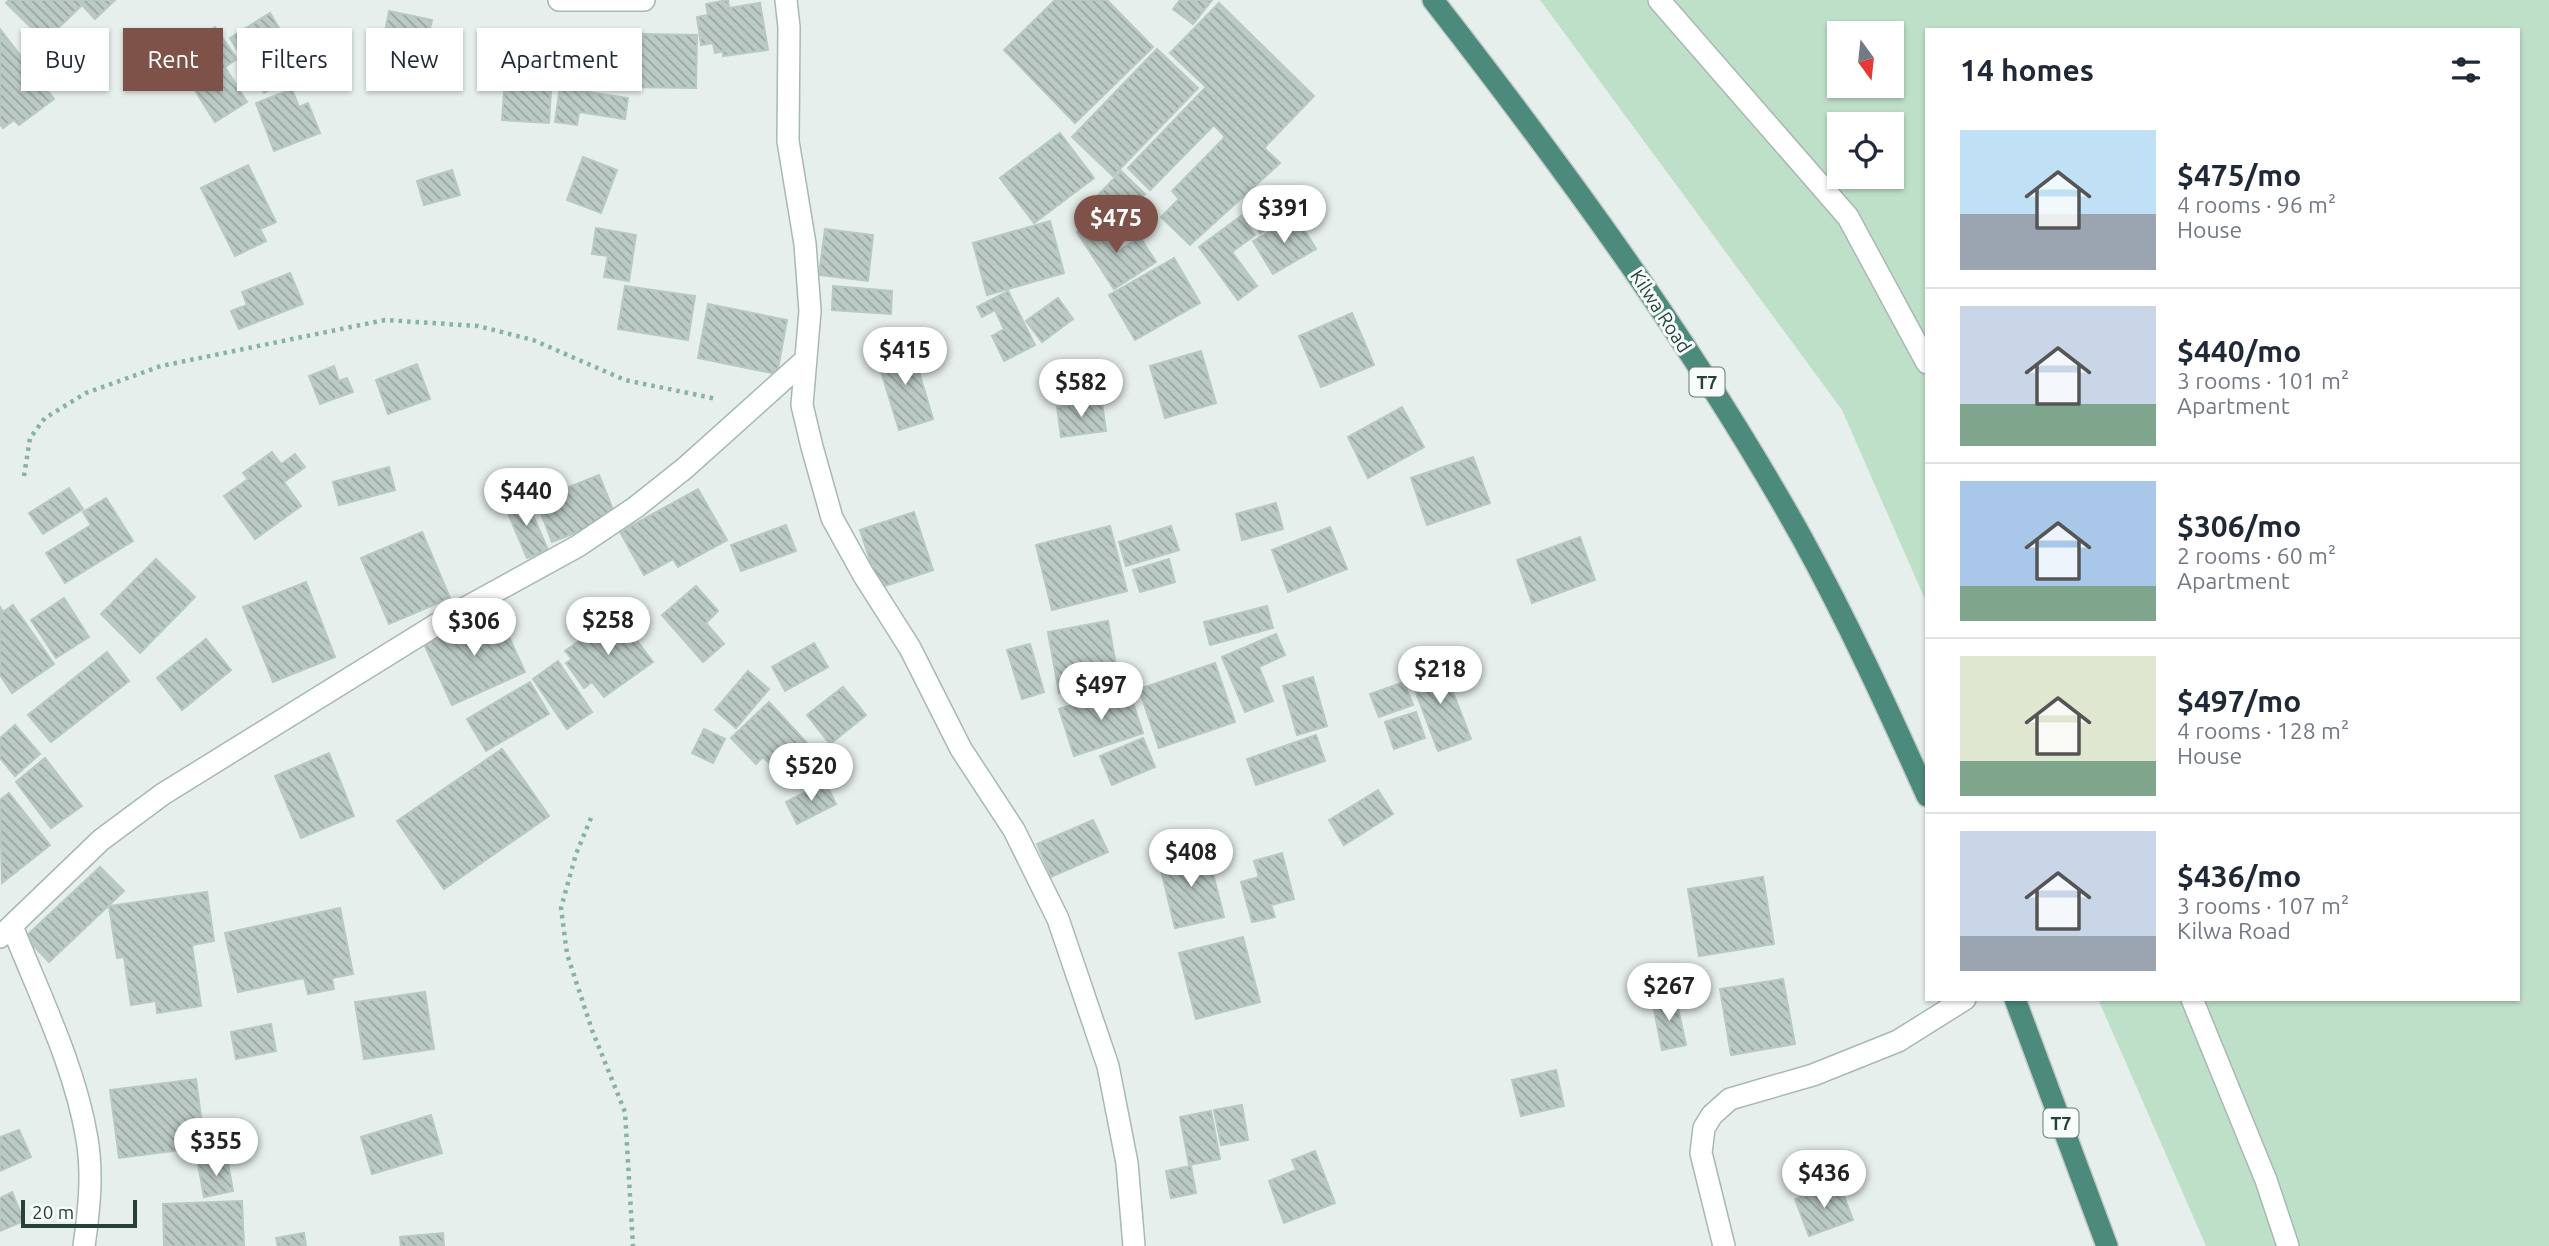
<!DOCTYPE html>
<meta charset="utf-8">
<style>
body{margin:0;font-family:Ubuntu,sans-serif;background:#f6f6f7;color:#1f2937;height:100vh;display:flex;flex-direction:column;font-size:26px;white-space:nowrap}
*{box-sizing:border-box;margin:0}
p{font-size:23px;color:#747a83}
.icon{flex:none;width:38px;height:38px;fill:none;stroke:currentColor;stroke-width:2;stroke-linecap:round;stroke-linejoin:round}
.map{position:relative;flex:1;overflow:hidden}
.side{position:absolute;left:1925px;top:28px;width:595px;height:973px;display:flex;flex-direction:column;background:#fff;border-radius:0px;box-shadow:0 2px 5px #0004}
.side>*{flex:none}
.hud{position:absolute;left:21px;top:28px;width:665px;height:63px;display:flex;gap:14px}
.needle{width:46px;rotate:165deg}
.fabs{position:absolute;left:1827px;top:21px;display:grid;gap:14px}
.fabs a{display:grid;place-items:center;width:77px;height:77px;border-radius:0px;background:#fff;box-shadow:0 2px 5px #0004;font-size:35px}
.scale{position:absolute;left:21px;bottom:18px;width:116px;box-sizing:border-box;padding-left:7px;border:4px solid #24423a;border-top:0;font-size:19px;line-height:24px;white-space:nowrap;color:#24423a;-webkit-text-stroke:5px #f7fbf9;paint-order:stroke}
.price{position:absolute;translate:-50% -60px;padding:0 16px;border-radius:24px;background:#fff;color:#222;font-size:23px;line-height:46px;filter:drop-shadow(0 2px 4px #0008)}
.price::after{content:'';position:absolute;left:50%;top:42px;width:21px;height:16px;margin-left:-10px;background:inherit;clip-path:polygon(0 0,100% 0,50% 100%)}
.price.selected{background:#7f5249;color:#fff}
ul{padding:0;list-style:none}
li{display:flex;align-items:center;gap:21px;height:175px;padding:0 35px}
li+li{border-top:2px solid #e0e1e3}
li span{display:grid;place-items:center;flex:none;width:196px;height:140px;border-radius:0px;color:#555}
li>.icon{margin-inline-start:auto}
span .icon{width:84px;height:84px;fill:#fffc;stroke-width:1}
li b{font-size:30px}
h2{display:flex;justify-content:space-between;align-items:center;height:84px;padding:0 35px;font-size:30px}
.chip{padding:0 24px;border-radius:0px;background:#fff;box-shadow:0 2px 5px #0004;font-size:24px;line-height:63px}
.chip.selected{background:#7f5249;color:#fff}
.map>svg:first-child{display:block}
</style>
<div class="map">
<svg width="2549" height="1246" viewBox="0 0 2549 1246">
<defs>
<pattern id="building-back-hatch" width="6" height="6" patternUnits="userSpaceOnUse" patternTransform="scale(1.75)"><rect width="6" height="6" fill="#bbcac4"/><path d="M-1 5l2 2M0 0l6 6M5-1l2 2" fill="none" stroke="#98a6a0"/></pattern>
</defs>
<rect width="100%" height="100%" fill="#e6efeb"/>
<path fill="#bfe0c8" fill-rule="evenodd" d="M1540,0H2549V1246H2206L2098,999H2518V30H1927V604L1842,410ZM1839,33H1892V86H1839ZM1839,124H1892V177H1839Z"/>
<path fill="url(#building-back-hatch)" stroke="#b8c9c2" stroke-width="2" d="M9,0H115L95,19L82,5L45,41L6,3Z
M728,0L729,8L760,3L768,50L723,56V51L715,53L713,43L701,45L697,17L708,15L706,4Z
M1055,0H1107L1153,47L1075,123L1004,50Z
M1180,0H1212L1193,24L1173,9Z
M1219,3L1314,96L1264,148L1280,163L1190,245L1161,217L1179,199L1172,191L1225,137L1214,125L1150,190L1128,168L1206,87L1170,53Z
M389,11L432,20L425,51L383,42Z
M270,13L304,69L264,93L230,38Z
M215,27L237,59L225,67L247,102L215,122L172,54Z
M0,29L54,99L19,125L14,120L3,128L0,124Z
M481,31L548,34L546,63L479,59Z
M643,34L697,35L696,88L626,87V41L643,42Z
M1157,49L1198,88L1113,176L1072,137Z
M525,74L552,75L549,123L502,120L505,78L525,80Z
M561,79L576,81L575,90L628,98L625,119L579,112L577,125L555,122Z
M292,89L299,107L308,103L320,133L274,151L256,103Z
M1060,133L1094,178L1034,223L1000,178Z
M583,157L617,170L601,213L567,200Z
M248,165L276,222L260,229L266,241L235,256L201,188Z
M452,170L460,195L424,205L417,181Z
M1121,171L1145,194L1111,230L1087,207Z
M1286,199L1294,213L1260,233L1252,218Z
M1241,216L1255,235L1232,252L1257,286L1238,300L1199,247Z
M1296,216L1316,249L1273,274L1253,241Z
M1096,220L1117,252L1140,237L1156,262L1114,289L1077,232Z
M1050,221L1064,273L987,295L973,243Z
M596,228L636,235L629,281L604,277L608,256L592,254Z
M825,229L873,235L868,281L819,275Z
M1174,258L1200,303L1135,340L1109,295Z
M290,273L303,304L239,329L231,311L247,305L242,292Z
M625,286L695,296L688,340L618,329Z
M833,286L892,291L891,314L832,310Z
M1008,291L1035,345L1004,361L992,336L1004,329L995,310L982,317L977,307Z
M1058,298L1073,319L1042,342L1026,321Z
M708,304L787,320L777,374L698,358Z
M1352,313L1374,365L1321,387L1299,336Z
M911,345L933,419L899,430L876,355Z
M1201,351L1216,403L1165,418L1150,366Z
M417,364L430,399L388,414L376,380Z
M334,366L339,381L347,378L353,392L320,404L309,376Z
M1102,402L1106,431L1061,437L1057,407Z
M1402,407L1424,447L1368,478L1348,437Z
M272,452L281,464L295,454L305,467L284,482L301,506L255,539L224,496L248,479L243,473Z
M1473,457L1490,503L1427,525L1411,478Z
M389,467L395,490L339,505L333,482Z
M599,475L616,517L552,542L536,500Z
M69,488L83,509L43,534L29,513Z
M698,489L727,540L678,567L673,559L644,575L620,532Z
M525,497L548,550L527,558L505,506Z
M106,498L133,541L65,583L46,553L91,525L83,512Z
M1276,503L1283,529L1242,540L1236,514Z
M914,512L933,570L879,588L860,530Z
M786,525L796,551L741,571L731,545Z
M1110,526L1127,591L1052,610L1036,545Z
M1171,526L1179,550L1126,566L1119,542Z
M1330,527L1347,569L1288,592L1272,550Z
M422,532L450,598L389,624L361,558Z
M1580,537L1595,580L1532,603L1517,560Z
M156,559L195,597L140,653L101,614Z
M1169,559L1175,582L1140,592L1133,570Z
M306,582L335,657L273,682L243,607Z
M696,586L718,611L706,623L724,644L703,662L662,615Z
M64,598L89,637L56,658L31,620Z
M13,605L54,664L12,693L0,675V607L3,612Z
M1267,606L1273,628L1210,645L1204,622Z
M497,611L525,672L452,705L424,644Z
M617,614L653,662L604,697L592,682L584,688L566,663L572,659L565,651Z
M1108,621L1119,682L1059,693L1048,632Z
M1276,634L1285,655L1259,667L1273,701L1245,712L1222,657Z
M206,639L231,670L182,710L157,678Z
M814,643L828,667L785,691L772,667Z
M1030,644L1044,692L1022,699L1007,650Z
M107,652L129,681L51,742L28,715Z
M558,661L592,712L567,729L533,679Z
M1441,661L1471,739L1438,751L1409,674Z
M1215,663L1235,722L1159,748L1139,689Z
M748,671L769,689L736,728L715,710Z
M1313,677L1327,726L1297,735L1283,686Z
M530,682L549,714L486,751L467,719Z
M1404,682L1413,705L1379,717L1370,694Z
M843,687L866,715L830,744L807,715Z
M1128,688L1143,733L1074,756L1059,709Z
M769,702L807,743L777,771L763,757L756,764L731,738Z
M1416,712L1425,738L1394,749L1385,722Z
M15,725L40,754L15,776L0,758V738Z
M704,729L725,739L713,763L692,753Z
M1316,735L1325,761L1256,785L1247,759Z
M1143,738L1155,767L1112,785L1100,756Z
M502,749L549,816L444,889L397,821Z
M329,753L354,816L301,838L275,776Z
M45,758L82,806L51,828L16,782Z
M825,782L836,804L797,824L786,802Z
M1378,790L1393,814L1344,845L1329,820Z
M9,793L50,845L2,883L0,800Z
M1093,820L1108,852L1051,877L1037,844Z
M1207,850L1224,917L1175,928L1159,862Z
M1282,853L1294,899L1271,905L1275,917L1252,922L1241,882L1259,877L1254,861Z
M100,867L124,891L49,962L25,937Z
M1763,877L1774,944L1699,956L1688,889Z
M207,892L214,941L192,945L201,1006L157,1013L156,1001L131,1005L124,957L117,958L109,906Z
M340,908L353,974L332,978L334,989L308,994L304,978L238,992L225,933Z
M1243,937L1260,1002L1196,1019L1179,953Z
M1783,979L1795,1044L1731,1055L1720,989Z
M425,992L434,1049L364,1059L355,1002Z
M1675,995L1686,1045L1662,1050L1652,1000Z
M271,1024L276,1051L236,1059L231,1032Z
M1556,1070L1564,1106L1521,1116L1512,1080Z
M196,1079L205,1147L119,1158L110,1090Z
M1242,1105L1248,1140L1221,1145L1214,1110Z
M1211,1111L1220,1159L1189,1165L1180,1117Z
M431,1115L442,1153L372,1174L361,1137Z
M19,1130L31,1157L0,1171V1137Z
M1315,1151L1335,1203L1284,1223L1269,1181L1296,1170L1292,1160Z
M227,1158L233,1191L204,1197L198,1164Z
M1191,1166L1196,1193L1171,1198L1166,1171Z
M1839,1183L1853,1220L1809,1236L1795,1199Z
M12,1192L24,1221L0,1231V1198Z
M242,1201L244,1246H164L163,1204Z
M304,1233L306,1246H278L276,1238Z
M443,1233L444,1246H401L400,1237Z"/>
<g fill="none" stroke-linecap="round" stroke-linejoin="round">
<defs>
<path id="service" d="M1659,0L1848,217L1927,363
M2192,999L2266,1180L2288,1246"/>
<path id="minor" d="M559,0H644
M786,0L789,27L788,141L805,244L810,311L802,405L812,447L832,518L863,574L910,648L961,749L1014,830L1058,919L1108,1066L1127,1163L1134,1246
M12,926C39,994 75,1066 87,1139C93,1174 89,1211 84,1246
M0,937L101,840L163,794L447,618L578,546L636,507L685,468L803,362
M1724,1246L1701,1153L1704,1128L1712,1115L1730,1099L1813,1075L1898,1041L1965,999"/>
<path id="trunk" d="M1433,0C1567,172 1696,348 1802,538C1848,622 1888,709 1927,796
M2015,999L2107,1246"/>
</defs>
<use href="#service" stroke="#a8b8b2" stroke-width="24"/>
<use href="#minor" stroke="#a8b8b2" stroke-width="24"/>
<use href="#trunk" stroke="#c2cac8" stroke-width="24"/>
<path stroke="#86b3a5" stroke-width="4.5" stroke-dasharray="3.5 5" stroke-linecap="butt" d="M24,476L30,438L45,418L86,393L161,366L385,320L478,326L533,340L625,380L717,399
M591,818L576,854L561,908L567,954L592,1030L625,1112L633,1246"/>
<use href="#service" stroke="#fff" stroke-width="21"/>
<use href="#minor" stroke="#fff" stroke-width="21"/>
<use href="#trunk" stroke="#4c8a7c" stroke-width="21"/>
</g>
<g text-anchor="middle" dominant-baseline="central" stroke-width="6" stroke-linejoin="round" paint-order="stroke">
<g fill="#f7fbf9" stroke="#637a73" stroke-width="2">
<rect x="1689.5" y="367.5" width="35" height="29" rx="5"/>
<rect x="2043.5" y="1108.5" width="35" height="29" rx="5"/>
</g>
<g font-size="18" font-weight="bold" fill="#24423a">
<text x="1707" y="382">T7</text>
<text x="2061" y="1123">T7</text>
</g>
<g font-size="19" fill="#24423a" stroke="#f7fbf9">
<text transform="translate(1661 311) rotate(57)">Kilwa Road</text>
</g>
</g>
</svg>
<div class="fabs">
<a><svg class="needle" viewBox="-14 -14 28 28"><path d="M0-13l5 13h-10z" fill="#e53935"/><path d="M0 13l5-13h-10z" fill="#747a83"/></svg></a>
<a><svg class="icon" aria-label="locate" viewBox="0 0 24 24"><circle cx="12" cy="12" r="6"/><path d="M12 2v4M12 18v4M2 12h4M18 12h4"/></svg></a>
</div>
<div class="scale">20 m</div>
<b class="price" style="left:1284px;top:245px">$391</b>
<b class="price selected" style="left:1116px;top:255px">$475</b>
<b class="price" style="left:905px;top:387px">$415</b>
<b class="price" style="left:1081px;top:419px">$582</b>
<b class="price" style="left:526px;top:528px">$440</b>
<b class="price" style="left:608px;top:657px">$258</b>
<b class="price" style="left:474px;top:658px">$306</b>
<b class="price" style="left:1440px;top:706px">$218</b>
<b class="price" style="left:1101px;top:722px">$497</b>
<b class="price" style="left:811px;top:803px">$520</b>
<b class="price" style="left:1191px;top:889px">$408</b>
<b class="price" style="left:1669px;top:1023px">$267</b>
<b class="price" style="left:216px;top:1178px">$355</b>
<b class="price" style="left:1824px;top:1210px">$436</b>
<div class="hud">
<a class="chip">Buy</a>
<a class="chip selected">Rent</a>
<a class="chip">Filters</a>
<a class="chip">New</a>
<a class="chip">Apartment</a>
</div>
<section class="side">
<h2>14 homes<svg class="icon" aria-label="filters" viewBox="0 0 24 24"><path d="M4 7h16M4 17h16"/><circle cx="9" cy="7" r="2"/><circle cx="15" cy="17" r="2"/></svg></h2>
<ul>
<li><span style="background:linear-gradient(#bfe0f5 60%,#9aa5b1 0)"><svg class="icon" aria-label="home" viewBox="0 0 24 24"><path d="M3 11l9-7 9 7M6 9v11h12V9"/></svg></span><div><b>$475/mo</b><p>4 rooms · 96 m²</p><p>House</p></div></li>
<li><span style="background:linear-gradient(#c9d6e8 70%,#7fa58c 0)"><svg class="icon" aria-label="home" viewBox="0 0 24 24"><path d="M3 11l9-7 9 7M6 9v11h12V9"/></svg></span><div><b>$440/mo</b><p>3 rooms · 101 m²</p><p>Apartment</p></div></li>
<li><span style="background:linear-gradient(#a9c7e8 75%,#7fa58c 0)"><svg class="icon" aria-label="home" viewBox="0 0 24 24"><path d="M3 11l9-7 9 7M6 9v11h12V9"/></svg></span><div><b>$306/mo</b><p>2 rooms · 60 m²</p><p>Apartment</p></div></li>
<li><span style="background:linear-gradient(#dfe7d0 75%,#7fa58c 0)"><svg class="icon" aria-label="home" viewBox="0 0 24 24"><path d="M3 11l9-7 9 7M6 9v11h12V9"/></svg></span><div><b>$497/mo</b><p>4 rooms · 128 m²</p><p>House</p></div></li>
<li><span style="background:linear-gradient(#c9d6e8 75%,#9aa5b1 0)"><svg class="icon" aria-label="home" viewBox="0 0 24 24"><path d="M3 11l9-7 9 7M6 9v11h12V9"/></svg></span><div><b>$436/mo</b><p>3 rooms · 107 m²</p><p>Kilwa Road</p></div></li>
</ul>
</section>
</div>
